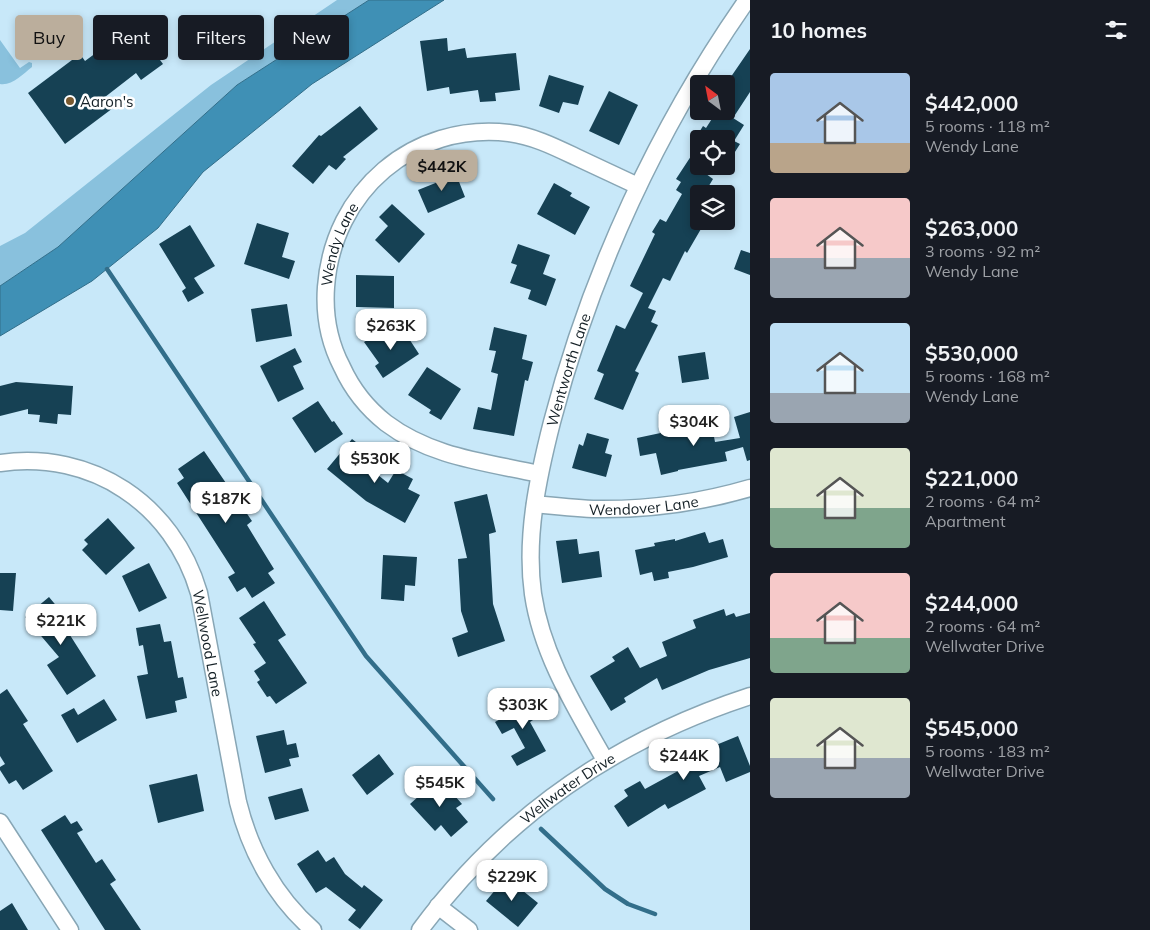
<!DOCTYPE html>
<meta charset="utf-8">
<style>
body{margin:0;font-family:Mulish,sans-serif;background:#242831;color:#f1f3f6;height:100vh;display:flex;flex-direction:column;font-size:19px;white-space:nowrap}
*{box-sizing:border-box;margin:0}
p{font-size:16px;color:#9ea1a6}
.icon{flex:none;width:28px;height:28px;fill:none;stroke:currentColor;stroke-width:2;stroke-linecap:round;stroke-linejoin:round}
.map{position:relative;flex:1;overflow:hidden}
.sheet{display:flex;flex-direction:column;background:#171b24;width:400px}
.sheet>*{flex:none}
.banner{position:absolute;left:15px;top:15px;width:475px;height:45px;display:flex;gap:10px}
.needle{width:32px;rotate:328deg}
.controls{position:absolute;left:690px;top:75px;display:grid;gap:10px}
.controls a{display:grid;place-items:center;width:45px;height:45px;border-radius:5px;background:#171b24;box-shadow:0 2px 8px #0003;font-size:25px}
.price{position:absolute;translate:-50% -42px;padding:0 11px;border-radius:10px;background:#fff;color:#222;font-size:16px;line-height:32px;filter:drop-shadow(0 1px 2px #0008)}
.price::after{content:'';position:absolute;left:50%;top:30px;width:15px;height:11px;margin-left:-8px;background:inherit;clip-path:polygon(0 0,100% 0,50% 100%)}
.price.on{background:#bbae9c;color:#111}
ul{padding:0;list-style:none}
li{display:flex;align-items:center;gap:15px;height:125px;padding:0 20px}
li span{display:grid;place-items:center;flex:none;width:140px;height:100px;border-radius:5px;color:#555}
li>.icon{margin-inline-start:auto}
span .icon{width:60px;height:60px;fill:#fffc;stroke-width:1}
li b{font-size:21px}
h2{display:flex;justify-content:space-between;align-items:center;height:60px;padding:0 20px;font-size:21px}
.pill{padding:0 18px;border-radius:5px;background:#171b24;box-shadow:0 2px 8px #0003;font-size:18px;line-height:45px}
.pill.on{background:#bbae9c;color:#111}
main{display:flex;flex:1;min-height:0}
.map>svg:first-child{display:block}
</style>
<main>
<div class="map">
<svg width="750" height="930" viewBox="0 0 750 930">
<rect width="100%" height="100%" fill="#c8e8f9"/>
<path fill="#89c1dd" d="M337,0H369L237,85L58,247L0,286V246L25,233L211,85Z
M0,40L20,68L29,62L32,63V67C23,74 12,86 0,84Z"/>
<path fill="#3f90b5" stroke="#326e8a" d="M369,0H444L312,84L203,172L158,228L92,281L0,336V286L58,247L237,85Z"/>
<g fill="none" stroke-linecap="round" stroke-linejoin="round">
<path stroke="#326e8a" stroke-width="4.5" d="M107,269L366,656L493,799
M541,829L605,889L628,904L655,914"/>
</g>
<path fill="#164154" d="M134,25L163,64L141,80L136,73L105,97L113,108L65,144L28,93L80,54L85,61Z
M447,38L448,51L465,48L467,58L516,53L520,90L495,93L496,101L480,102L478,90L450,94L449,87L427,91L420,41Z
M750,49V92L733,118L744,125L734,141L740,144L726,166V139H695L703,126L706,128L717,111H726V84Z
M549,75L584,86L578,105L563,102L559,113L539,106Z
M609,91L638,105L619,145L589,131Z
M360,106L378,129L343,157L346,159L336,170L329,165L313,184L292,166L319,135L321,136Z
M699,144V166H706L702,171L713,179L704,194H699V201L691,213L699,218V221L705,222L687,253L685,251L670,281L663,278L648,308L656,311L651,322L658,325L635,371L639,373L623,410L594,399L604,374L597,371L616,325L625,329L643,293L630,286L655,234L652,232L660,219L666,222L682,194L676,190L681,182L676,179Z
M454,169L465,197L428,213L418,190L443,180L440,175Z
M554,183L572,193L570,196L590,207L575,235L537,214Z
M392,204L425,234L399,263L375,240L388,226L379,217Z
M257,223L289,233L282,257L295,261L289,279L244,264Z
M190,225L215,266L194,278L204,293L188,302L182,291L186,288L159,244Z
M518,244L550,255L543,274L556,279L546,306L528,299L531,290L510,283L517,265L511,263Z
M741,250L750,253V275L734,269Z
M356,275L394,276V308L356,307Z
M287,304L292,336L256,342L251,309Z
M494,327L527,335L522,359L533,362L528,381L525,380L514,436L473,429L478,407L491,410L498,374L491,372L496,351L489,350Z
M386,328L393,338L404,331L419,354L383,378L375,366L379,363L364,342Z
M295,348L302,362L293,366L304,389L278,402L260,366Z
M705,352L709,379L682,383L678,356Z
M427,367L461,389L441,420L429,413L431,410L408,395Z
M16,382L73,386L71,415L58,414L57,424L39,422L40,415L28,414V409L0,416V386Z
M318,401L332,422L334,421L343,434L315,453L292,418Z
M750,412V460L747,461L743,447L725,452L727,461L678,470V471L661,475L656,453L640,456L637,438L670,431L671,434L712,426L715,442L740,438L734,417Z
M587,433L609,439L605,453L612,455L606,477L572,468L579,444L583,446Z
M352,439L365,449L358,459L388,483L396,470L413,479L408,489L420,495L405,523L366,501L327,469Z
M204,451L252,521L247,525L274,569L268,573L275,583L252,598L245,587L237,592L228,577L235,573L177,483L184,478L178,469Z
M487,494L496,532L489,534L493,604L505,641L458,657L452,638L468,632L461,611L458,559L467,558L454,502Z
M108,518L135,548L106,575L82,550L88,544L84,540Z
M705,532L709,543L723,539L728,557L693,567L668,572L669,578L654,581L652,572L640,575L635,550L655,546L654,543L675,539V541Z
M577,539L579,554L599,551L602,577L562,583L556,541Z
M383,555L417,557L415,586L405,585L404,601L381,599Z
M149,563L167,598L139,612L122,576Z
M0,573H16L13,611L0,610Z
M49,597L74,627L68,632L96,676L67,695L47,665L59,657L25,617Z
M264,601L286,635L278,640L307,683L276,704L270,696L267,697L257,682L260,680L254,671L266,663L253,644L256,643L239,618Z
M724,609L726,616L734,613L736,617L750,613V658L709,670L662,690L657,678L624,698L626,702L611,711L590,676L615,661L612,657L628,647L640,668L667,656L662,642L696,628L693,620Z
M160,624L164,642L171,641L178,678L183,677L187,698L175,701L177,712L146,719L137,676L148,674L143,645L139,646L136,628Z
M7,689L28,721L23,724L53,771L23,790L16,780L9,784L0,770V767L5,764L0,756V694Z
M528,695L539,716L530,722L546,751L517,766L511,756L525,748L514,728L502,734L495,722L516,710L513,703Z
M104,699L117,720L77,743L61,715L74,708L78,715Z
M284,730L287,745L296,743L299,757L289,759L291,766L265,773L256,736Z
M738,736L750,766V772L726,782L720,767L699,776L706,789L668,809L665,804L628,827L614,806L628,796L624,790L640,781L645,789L678,771L675,764L694,754Z
M379,754L394,774L367,795L352,775Z
M197,774L204,811L158,823L149,785Z
M439,778L462,804L456,808L468,822L451,837L441,825L435,831L410,804Z
M302,788L309,811L275,820L268,797Z
M65,815L71,824L77,821L83,830L77,833L96,863L102,859L116,880L110,884L141,930H105L41,830Z
M318,850L326,862L334,857L345,874L362,888L364,885L383,900L360,929L348,920L356,910L326,887L316,893L297,864Z
M506,877L538,903L518,927L486,901Z
M12,903L28,930H0V911Z"/>
<g fill="none" stroke-linecap="round" stroke-linejoin="round">
<defs>
<g id="street">
<path id="s1" d="M0,463C92,450 173,504 199,593L238,802C250,851 275,897 313,930"/>
<path id="s2" d="M539,474C485,462 431,457 386,423C367,408 352,389 342,367C329,342 324,315 326,287C333,191 413,122 509,133C533,136 555,147 576,157C597,167 617,176 638,186"/>
<path id="s3" d="M535,504C554,506 574,508 593,509C646,510 699,503 750,488"/>
<path id="s4" d="M605,760C575,707 542,655 533,594C525,537 538,477 552,422C591,272 658,127 747,0"/>
<path d="M0,822L70,930"/>
<path d="M438,906L469,930"/>
<path id="s5" d="M420,930C505,815 615,740 750,696"/>
</g>
</defs>
<use href="#street" stroke="#88a6b5" stroke-width="19"/>
<use href="#street" stroke="#fff" stroke-width="16"/>
</g>
<circle fill="#79592f" stroke="#fff" stroke-width="2" cx="70" cy="101" r="5"/>
<g text-anchor="middle" dominant-baseline="central" stroke-width="5" stroke-linejoin="round" paint-order="stroke">
<g font-size="15" fill="#142026" stroke="#fff" text-anchor="start">
<text x="80" y="101">Aaron's</text>
</g>
<g font-size="15" fill="#142026" stroke="#fff">
<text stroke="none"><textPath href="#s2" startOffset="362">Wendy Lane</textPath></text>
<text stroke="none"><textPath href="#s4" startOffset="411">Wentworth Lane</textPath></text>
<text stroke="none"><textPath href="#s3" startOffset="109">Wendover Lane</textPath></text>
<text stroke="none"><textPath href="#s1" startOffset="311">Wellwood Lane</textPath></text>
<text stroke="none"><textPath href="#s5" startOffset="206">Wellwater Drive</textPath></text>
</g>
</g>
</svg>
<div class="controls">
<a><svg class="needle" viewBox="-14 -14 28 28"><path d="M0-13l5 13h-10z" fill="#e53935"/><path d="M0 13l5-13h-10z" fill="#9ea1a6"/></svg></a>
<a><svg class="icon" aria-label="locate" viewBox="0 0 24 24"><circle cx="12" cy="12" r="6"/><path d="M12 2v4M12 18v4M2 12h4M18 12h4"/></svg></a>
<a><svg class="icon" aria-label="layers" viewBox="0 0 24 24"><path d="M12 4l9 5-9 5-9-5zM3 14l9 5 9-5"/></svg></a>
</div>
<b class="price on" style="left:442px;top:192px">$442K</b>
<b class="price" style="left:391px;top:351px">$263K</b>
<b class="price" style="left:694px;top:447px">$304K</b>
<b class="price" style="left:375px;top:484px">$530K</b>
<b class="price" style="left:226px;top:524px">$187K</b>
<b class="price" style="left:61px;top:646px">$221K</b>
<b class="price" style="left:523px;top:730px">$303K</b>
<b class="price" style="left:684px;top:781px">$244K</b>
<b class="price" style="left:440px;top:808px">$545K</b>
<b class="price" style="left:512px;top:902px">$229K</b>
<div class="banner">
<a class="pill on">Buy</a>
<a class="pill">Rent</a>
<a class="pill">Filters</a>
<a class="pill">New</a>
</div>
</div>
<section class="sheet">
<h2>10 homes<svg class="icon" aria-label="filters" viewBox="0 0 24 24"><path d="M4 7h16M4 17h16"/><circle cx="9" cy="7" r="2"/><circle cx="15" cy="17" r="2"/></svg></h2>
<ul>
<li><span style="background:linear-gradient(#a9c7e8 70%,#b9a48a 0)"><svg class="icon" aria-label="home" viewBox="0 0 24 24"><path d="M3 11l9-7 9 7M6 9v11h12V9"/></svg></span><div><b>$442,000</b><p>5 rooms · 118 m²</p><p>Wendy Lane</p></div></li>
<li><span style="background:linear-gradient(#f6c9c9 60%,#9aa5b1 0)"><svg class="icon" aria-label="home" viewBox="0 0 24 24"><path d="M3 11l9-7 9 7M6 9v11h12V9"/></svg></span><div><b>$263,000</b><p>3 rooms · 92 m²</p><p>Wendy Lane</p></div></li>
<li><span style="background:linear-gradient(#bfe0f5 70%,#9aa5b1 0)"><svg class="icon" aria-label="home" viewBox="0 0 24 24"><path d="M3 11l9-7 9 7M6 9v11h12V9"/></svg></span><div><b>$530,000</b><p>5 rooms · 168 m²</p><p>Wendy Lane</p></div></li>
<li><span style="background:linear-gradient(#dfe7d0 60%,#7fa58c 0)"><svg class="icon" aria-label="home" viewBox="0 0 24 24"><path d="M3 11l9-7 9 7M6 9v11h12V9"/></svg></span><div><b>$221,000</b><p>2 rooms · 64 m²</p><p>Apartment</p></div></li>
<li><span style="background:linear-gradient(#f6c9c9 65%,#7fa58c 0)"><svg class="icon" aria-label="home" viewBox="0 0 24 24"><path d="M3 11l9-7 9 7M6 9v11h12V9"/></svg></span><div><b>$244,000</b><p>2 rooms · 64 m²</p><p>Wellwater Drive</p></div></li>
<li><span style="background:linear-gradient(#dfe7d0 60%,#9aa5b1 0)"><svg class="icon" aria-label="home" viewBox="0 0 24 24"><path d="M3 11l9-7 9 7M6 9v11h12V9"/></svg></span><div><b>$545,000</b><p>5 rooms · 183 m²</p><p>Wellwater Drive</p></div></li>
</ul>
</section>
</main>
